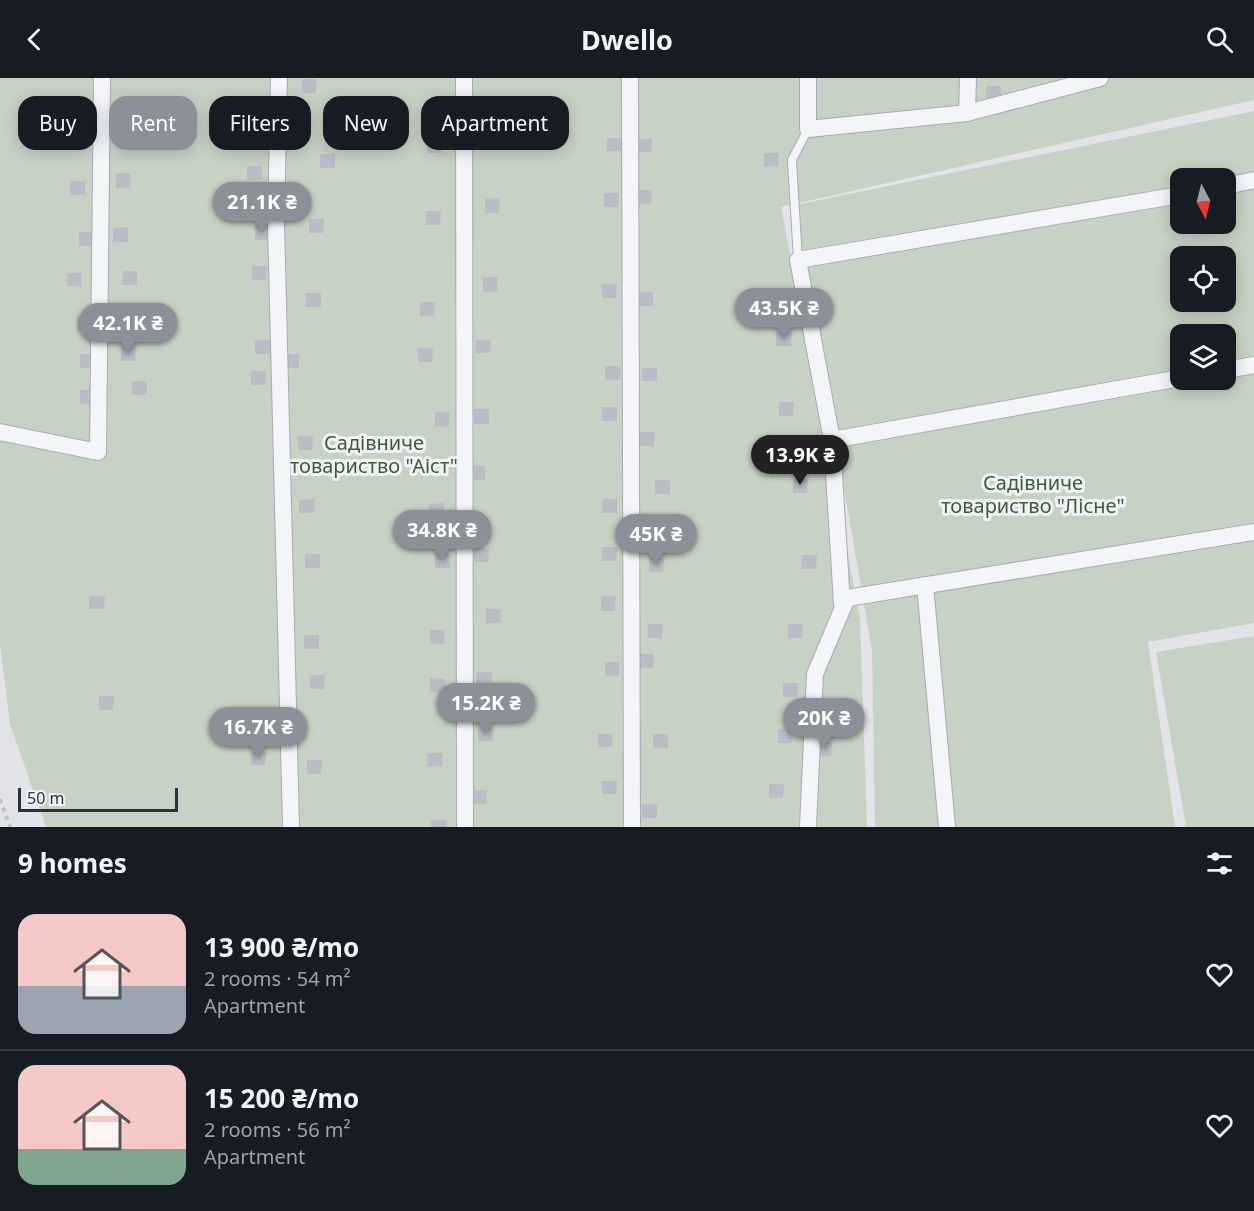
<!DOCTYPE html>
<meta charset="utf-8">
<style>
body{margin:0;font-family:"Noto Sans",sans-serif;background:#20242c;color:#f1f3f6;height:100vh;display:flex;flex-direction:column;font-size:22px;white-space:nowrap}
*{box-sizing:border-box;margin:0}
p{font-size:20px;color:#9ea1a6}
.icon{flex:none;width:33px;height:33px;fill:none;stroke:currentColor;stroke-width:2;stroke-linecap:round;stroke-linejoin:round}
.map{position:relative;height:749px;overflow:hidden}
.details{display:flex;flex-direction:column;background:#171b24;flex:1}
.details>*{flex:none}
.top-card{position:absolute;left:18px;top:18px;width:600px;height:54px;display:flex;gap:12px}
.needle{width:39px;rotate:173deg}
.tools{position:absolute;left:1170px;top:90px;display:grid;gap:12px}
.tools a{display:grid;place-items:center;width:66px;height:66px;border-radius:12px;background:#171b24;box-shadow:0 3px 15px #0003;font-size:30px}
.scale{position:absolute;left:18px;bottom:15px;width:160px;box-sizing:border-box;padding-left:6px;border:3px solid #2b3040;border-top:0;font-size:16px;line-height:21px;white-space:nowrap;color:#2b3040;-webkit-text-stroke:4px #f2f3f7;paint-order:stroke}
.price{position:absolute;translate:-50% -51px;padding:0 14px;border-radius:21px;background:#8c9099;color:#fff;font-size:20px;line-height:39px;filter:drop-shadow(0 2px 3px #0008)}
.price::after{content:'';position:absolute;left:50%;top:36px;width:18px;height:14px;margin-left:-9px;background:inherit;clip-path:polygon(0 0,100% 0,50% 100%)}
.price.on{background:#222;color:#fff}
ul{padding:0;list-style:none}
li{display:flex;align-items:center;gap:18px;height:150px;padding:0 18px}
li+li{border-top:2px solid #363941}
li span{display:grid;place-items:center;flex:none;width:168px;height:120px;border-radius:18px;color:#555}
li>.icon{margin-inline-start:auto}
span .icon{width:72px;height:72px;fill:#fffc;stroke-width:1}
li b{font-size:26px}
h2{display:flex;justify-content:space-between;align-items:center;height:72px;padding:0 18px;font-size:26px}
.tag{padding:0 21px;border-radius:18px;background:#171b24;box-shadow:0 3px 15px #0003;font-size:21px;line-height:54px}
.tag.on{background:#8c9099;color:#fff}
header{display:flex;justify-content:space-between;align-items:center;height:78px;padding:0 18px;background:#171b24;font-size:27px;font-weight:700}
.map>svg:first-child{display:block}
</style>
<header><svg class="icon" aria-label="back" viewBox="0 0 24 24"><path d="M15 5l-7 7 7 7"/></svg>Dwello<svg class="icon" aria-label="search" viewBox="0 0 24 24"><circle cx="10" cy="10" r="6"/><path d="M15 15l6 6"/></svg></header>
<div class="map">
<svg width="1254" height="749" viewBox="0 0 1254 749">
<rect width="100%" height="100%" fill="#e2e4e9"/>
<path fill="#c6d3c4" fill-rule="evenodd" d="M0,0H1254V22L781,129L860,540L867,749H46L10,646L0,567Z
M1254,33V545L1148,564L1175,749H875L872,572L795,127ZM1180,100H1226V146H1180ZM1180,178H1226V224H1180ZM1180,256H1226V302H1180Z
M1254,558V749H1186L1156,574Z"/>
<path fill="#babdc6" d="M302,1H317L316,15H302Z
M986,8H1001L1000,22H986Z
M243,25H258L257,39H243Z
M68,32H83L82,46H68Z
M120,32H135L134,46H120Z
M476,53H491V67H476Z
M607,60H622L621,73H606Z
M427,61H442V75H427Z
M637,61H652L651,74H637Z
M764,75H779L778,88L764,89Z
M320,76H335V90H320Z
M247,88H262V101L247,102Z
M116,95H131L130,110H116Z
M70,103H85V117H70Z
M637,112H652L651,126H637Z
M604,115H619L618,129H604Z
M500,120L499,135H485V121Z
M426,133H441L440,147H426Z
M309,141H324L323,155H309Z
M255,148H270L269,162H255Z
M128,149V164H113V150Z
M79,154H94V168H79Z
M252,188H267L266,202H252Z
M123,193H137V207H122Z
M67,195H82L81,209L67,208Z
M483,199H498L497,214H483Z
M602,206H617L616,220H602Z
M764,211H779L778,225H764Z
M638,214H653V228H638Z
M306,215H321V229H306Z
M420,224H435L434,238H420Z
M77,239H92L91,253H77Z
M776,254H792L791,268H776Z
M255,262H270V276H255Z
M476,262H491L490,275H475Z
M121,269H136L135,283H121Z
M418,270H433L432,284H418Z
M80,276H96L95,290H80Z
M284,276H299V290H284Z
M605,288H620V302H605Z
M642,290H657V303H642Z
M251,293H266L265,307H251Z
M132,303H147V317H132Z
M80,312H95V326H80Z
M779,324H794L793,338H779Z
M602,329H617V343H602Z
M474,331H489V346H474Z
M435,334H450L449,348L435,349Z
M640,354H655L654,368H639Z
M298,358H313L312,372H298Z
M470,388H485V402H470Z
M793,401H808L807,415H793Z
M655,402H670V416H655Z
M315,421L314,435H299V422Z
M603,421H617V435H602Z
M444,425L443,440H429V426Z
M602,469H617L616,483H602Z
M474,470H489L488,484H474Z
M305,476H320V490H305Z
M435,476H450V490H435Z
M802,477H817L816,491H801Z
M649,480H664L663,494H649Z
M89,518H105L104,531H89Z
M601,518H616L615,533H601Z
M486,531H501V545H486Z
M648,546H663L662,560H648Z
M788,546H803L802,560H788Z
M430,552H445L444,566H430Z
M304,557H319V571H304Z
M639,576H654L653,590H639Z
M605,584H620L619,598H605Z
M476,594H492L491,608H476Z
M310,597H325L324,611H310Z
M430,600L445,601V615L430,614Z
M783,605H798L797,619H783Z
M99,618H114L113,632H99Z
M479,649H493V663H478Z
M778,651H793L792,665H778Z
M598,656H613L612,669H598Z
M653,656H668V670H653Z
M817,664H832L831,678H817Z
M251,674H266L265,687H251Z
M427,675H443L442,688L427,689Z
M307,682H322L321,696H307Z
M602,703H617L616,716H602Z
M769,706H784L783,720H769Z
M472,712H487L486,726H472Z
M642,726H657V740H642Z
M431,742H446V749H431Z"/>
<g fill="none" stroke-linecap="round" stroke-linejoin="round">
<defs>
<path id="lane" d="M798,182L792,82L808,51"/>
<path id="street" d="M279,0L276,145L291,749
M464,0L465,749
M630,0L632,749
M808,0V51L967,35L1100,0
M967,35L968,0
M1226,108L1254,102
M1226,292L1254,287
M0,354L98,374L102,0
M832,362L798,182L1180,117
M925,507L947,749
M842,526L832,362L1180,300
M808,749L815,596L847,520L1254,454"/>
</defs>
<use href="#lane" stroke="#a7aab3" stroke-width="10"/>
<use href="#street" stroke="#a7aab3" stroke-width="18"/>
<path stroke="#c0c2c8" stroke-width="4" stroke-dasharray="4.5 4.5" stroke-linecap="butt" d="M0,721L10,749"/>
<use href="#lane" stroke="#f4f5f8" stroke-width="8"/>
<use href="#street" stroke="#f4f5f8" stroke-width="16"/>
</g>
<g text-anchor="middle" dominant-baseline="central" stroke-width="6" stroke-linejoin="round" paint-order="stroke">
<g font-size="20" fill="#3c5b3a" stroke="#f2f3f7">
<text x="374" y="364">Садівниче<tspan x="374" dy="23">товариство "Аіст"</tspan></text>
<text x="1033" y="404">Садівниче<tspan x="1033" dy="23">товариство "Лісне"</tspan></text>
</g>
</g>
</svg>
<div class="tools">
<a><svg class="needle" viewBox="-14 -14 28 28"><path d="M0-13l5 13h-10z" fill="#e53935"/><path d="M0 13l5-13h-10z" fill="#9ea1a6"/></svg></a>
<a><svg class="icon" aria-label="locate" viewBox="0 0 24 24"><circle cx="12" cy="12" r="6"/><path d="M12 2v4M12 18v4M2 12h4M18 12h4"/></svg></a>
<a><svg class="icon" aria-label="layers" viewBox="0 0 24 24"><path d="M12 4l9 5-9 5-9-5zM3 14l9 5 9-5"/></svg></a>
</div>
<div class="scale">50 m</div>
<b class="price" style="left:262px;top:155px">21.1K ₴</b>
<b class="price" style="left:784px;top:261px">43.5K ₴</b>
<b class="price" style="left:128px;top:276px">42.1K ₴</b>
<b class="price on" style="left:800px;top:408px">13.9K ₴</b>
<b class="price" style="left:442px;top:483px">34.8K ₴</b>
<b class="price" style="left:656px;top:487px">45K ₴</b>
<b class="price" style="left:486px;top:656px">15.2K ₴</b>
<b class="price" style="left:824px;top:671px">20K ₴</b>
<b class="price" style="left:258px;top:680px">16.7K ₴</b>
<div class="top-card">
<a class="tag">Buy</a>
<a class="tag on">Rent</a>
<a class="tag">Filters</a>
<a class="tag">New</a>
<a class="tag">Apartment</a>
</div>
</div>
<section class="details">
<h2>9 homes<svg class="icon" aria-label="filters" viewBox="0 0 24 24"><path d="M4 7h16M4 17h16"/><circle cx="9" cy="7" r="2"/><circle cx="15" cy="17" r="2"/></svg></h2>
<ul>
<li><span style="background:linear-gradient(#f6c9c9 60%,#9aa5b1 0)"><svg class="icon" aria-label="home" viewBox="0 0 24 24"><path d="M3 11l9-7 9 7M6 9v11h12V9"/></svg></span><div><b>13 900 ₴/mo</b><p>2 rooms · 54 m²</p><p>Apartment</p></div><svg class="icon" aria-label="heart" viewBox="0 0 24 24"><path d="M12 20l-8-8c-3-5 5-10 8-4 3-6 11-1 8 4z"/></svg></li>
<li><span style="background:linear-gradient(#f6c9c9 70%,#7fa58c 0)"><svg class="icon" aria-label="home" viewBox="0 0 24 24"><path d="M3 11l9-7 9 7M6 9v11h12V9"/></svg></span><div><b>15 200 ₴/mo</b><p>2 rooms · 56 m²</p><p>Apartment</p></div><svg class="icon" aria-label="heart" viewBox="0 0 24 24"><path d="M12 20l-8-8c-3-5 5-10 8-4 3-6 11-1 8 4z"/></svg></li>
</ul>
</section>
